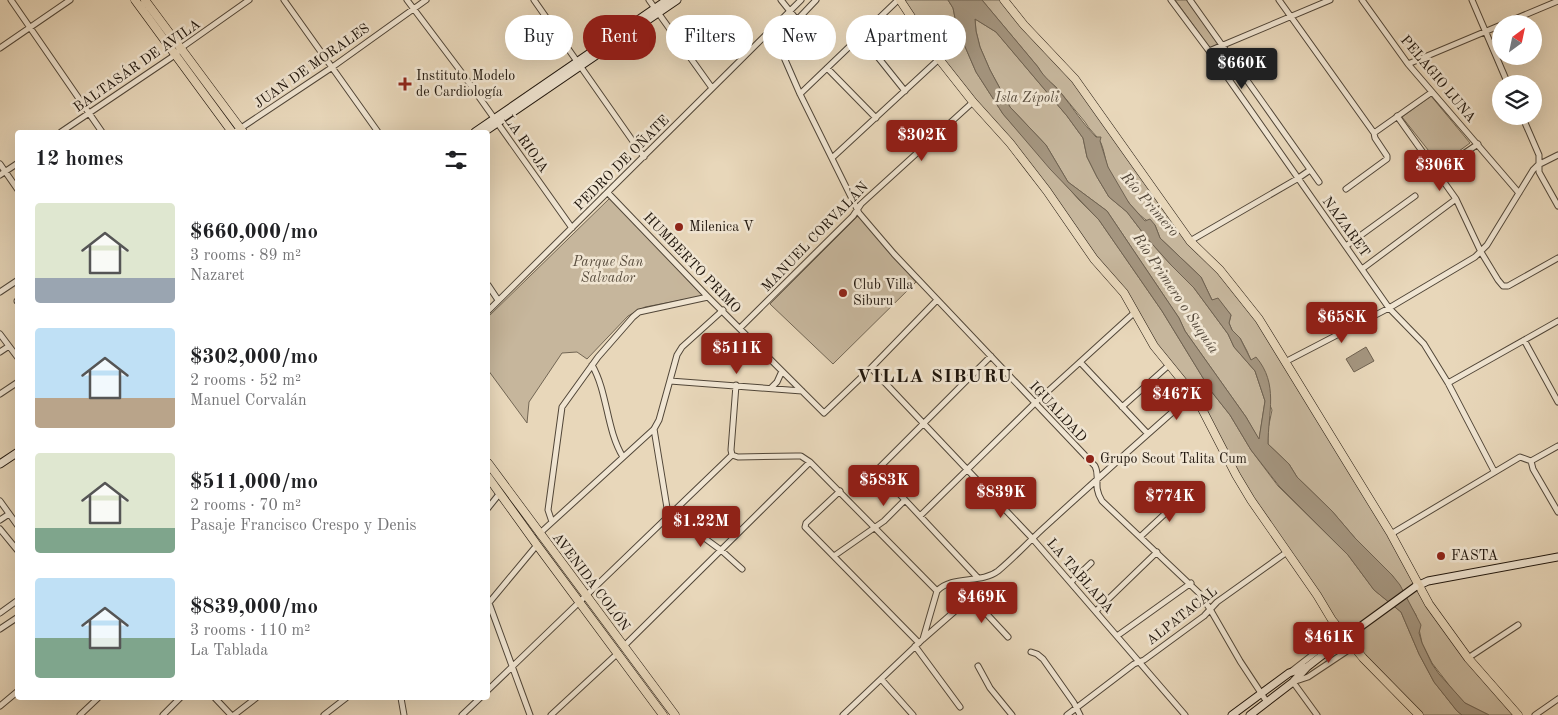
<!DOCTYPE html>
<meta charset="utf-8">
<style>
body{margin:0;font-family:"Old Standard TT",serif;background:#f6f6f6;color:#202124;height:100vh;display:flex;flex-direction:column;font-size:19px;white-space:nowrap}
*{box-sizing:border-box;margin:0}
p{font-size:16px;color:#757577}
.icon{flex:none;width:28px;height:28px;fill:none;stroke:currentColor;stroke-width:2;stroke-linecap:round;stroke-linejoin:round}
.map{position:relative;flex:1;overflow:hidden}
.side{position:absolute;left:15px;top:130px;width:475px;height:570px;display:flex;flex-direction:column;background:#fff;border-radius:5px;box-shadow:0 5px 20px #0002}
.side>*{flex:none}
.top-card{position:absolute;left:505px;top:15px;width:475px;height:45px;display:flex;gap:10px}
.needle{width:32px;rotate:33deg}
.tools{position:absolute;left:1492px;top:15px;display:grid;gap:10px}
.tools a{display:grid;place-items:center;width:50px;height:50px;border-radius:50%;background:#fff;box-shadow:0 5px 20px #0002;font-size:25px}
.price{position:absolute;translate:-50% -42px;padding:0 11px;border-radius:5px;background:#8f2418;color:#fff;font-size:16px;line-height:32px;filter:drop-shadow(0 1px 2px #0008)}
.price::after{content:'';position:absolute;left:50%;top:30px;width:15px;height:11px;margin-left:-8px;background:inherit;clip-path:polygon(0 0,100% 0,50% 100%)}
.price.on{background:#222;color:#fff}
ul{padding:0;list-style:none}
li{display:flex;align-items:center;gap:15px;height:125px;padding:0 20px}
li span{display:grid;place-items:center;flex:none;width:140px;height:100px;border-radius:5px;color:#555}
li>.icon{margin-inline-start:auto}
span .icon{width:60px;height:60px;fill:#fffc;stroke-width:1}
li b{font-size:21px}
h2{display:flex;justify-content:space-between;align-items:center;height:60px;padding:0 20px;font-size:21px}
.chip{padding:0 18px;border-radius:22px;background:#fff;box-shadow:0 5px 20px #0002;font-size:18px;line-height:45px}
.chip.on{background:#8f2418;color:#fff}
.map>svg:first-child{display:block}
</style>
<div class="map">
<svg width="1558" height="715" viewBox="0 0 1558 715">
<rect width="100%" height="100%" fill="#e8d7ba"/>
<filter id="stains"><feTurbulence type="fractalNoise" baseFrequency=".004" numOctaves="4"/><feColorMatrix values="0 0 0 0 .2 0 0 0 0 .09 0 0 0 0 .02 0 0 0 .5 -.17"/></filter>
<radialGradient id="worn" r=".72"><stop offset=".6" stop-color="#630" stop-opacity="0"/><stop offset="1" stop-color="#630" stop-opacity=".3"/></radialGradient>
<path fill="#c6b69c" stroke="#726654" d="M900,0H948L953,8L957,28L976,72L1003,114L1079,200L1099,220L1162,311L1211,391L1230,415L1251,450L1278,486L1348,555L1374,590L1401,612L1419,654L1434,682L1457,711L1462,715H1419L1363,658L1269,526L1202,409L1161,354L1135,312L1047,191L973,102Z
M982,0H1004L1059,61L1190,241L1259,319L1429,604L1518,715H1489L1465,703L1456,694L1432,663L1422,643L1416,615L1392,575L1355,538L1332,511L1297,477L1289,464L1268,444V429L1272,410L1247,351L1240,338L1232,330L1229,323L1231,315L1218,299L1212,300L1201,277L1160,238L1155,225C1136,218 1114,184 1107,165C1105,158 1104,150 1101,143C1097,135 1089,130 1085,122L1056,87L1045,78L1038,67Z
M1175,0H1187L1218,44L1210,48Z
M975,19L996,32L1067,116L1083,138L1087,157L1097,177L1109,197L1127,212L1146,237L1171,265L1194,288L1228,334L1234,347L1255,371L1265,401L1259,440L1246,417L1185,331L1179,318L1107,211L1068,182L1046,145L1010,107L990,70L980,47L976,31Z
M1431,96L1470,143L1440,165L1402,117Z
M610,198L703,296L645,307L628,316L587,359L577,352L562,353L529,402L527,423L488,370V317Z
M858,216L916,282L833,364L770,304Z"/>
<path fill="#a4957f" stroke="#6f6251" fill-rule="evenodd" d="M948,0H982L1038,67C1045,79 1053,83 1061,93C1073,108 1083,124 1096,137H1101L1100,141L1108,167L1129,203L1145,221L1150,219L1155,225L1160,238L1201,277L1212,300L1218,298L1231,315L1229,323L1232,330L1240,338L1251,360L1256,357C1279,384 1268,413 1268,444L1289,464L1297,477L1332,511L1355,538L1392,575L1400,585L1421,625L1419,633L1422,643L1432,664L1439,674L1465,703L1489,715H1462L1457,711L1434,682L1419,654L1401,612L1374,590L1348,555L1279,486L1251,450L1230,415L1211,391L1162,311L1099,220L1050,169L1003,114L976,72L957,28L953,8ZM975,19L996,32L1067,116L1083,138L1087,157L1097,177L1109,197L1127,212L1146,237L1171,265L1194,288L1228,334L1234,347L1255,371L1265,401L1259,439L1246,417L1185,331L1179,318L1107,211L1068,182L1046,145L1010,107L990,70L980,47L976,31Z
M1366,347L1374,361L1354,372L1346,359Z"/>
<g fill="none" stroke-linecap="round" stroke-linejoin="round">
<defs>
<path id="street" d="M11,0L102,132
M284,0L378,132
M407,0L462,73L572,228
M534,0L644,157
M649,0L712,88
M781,0L797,20
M1171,0L1209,51L1389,308L1424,344L1448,383L1494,471
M1190,0L1319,182
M1279,0L1374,133L1375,138L1387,156V159L1346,189
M1362,0L1408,64L1519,193
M1472,0L1508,84
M1503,24L1558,1
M774,29L797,20L816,0
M772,30L800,94L859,213L894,254L1095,466C1101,478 1092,485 1102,501L1199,593L1210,609L1240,661L1267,702
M861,36L905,91
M0,48L70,0
M1209,51L1330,0
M1408,64L1501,25
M827,68L876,118
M800,94L898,0
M1397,116L1456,199L1481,252L1498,280L1503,286H1508L1558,258
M1522,116L1539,155V172L1558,206
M61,132L175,55L181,48L249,0
M235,132L331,68L426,0
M1374,133L1432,92
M832,158L939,59
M0,164L18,190
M1437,172L1478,144
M0,175L18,163
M608,193L708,297L824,413L871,368L937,300
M1190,241L1297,179L1310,170
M1346,246L1415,196
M1362,269L1456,199
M488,285L498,300
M0,292L18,280
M17,301H18
M488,311L801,0
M740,328L853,216L861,204L973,102
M0,334L18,358
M1524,340L1558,402
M0,352L9,346
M1080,362L1148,434
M1285,362L1389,308L1475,257L1487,245L1533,170L1538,165L1558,155
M592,365C608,393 606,429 623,457
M871,368L1032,538L1185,715
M670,381L802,391
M1448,383L1558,321
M736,385L731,450L732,455L738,457L796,456H801L810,462L937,591
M771,388L777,382L782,371
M0,394L18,382
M1122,407L1169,365
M654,429L667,508L672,514L722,551L742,569
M1531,461L1533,469L1558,512
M1531,461L1558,446
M840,491L806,523L805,527L919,643
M0,501L18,526
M488,508L500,493
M920,516L1035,403L1135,312
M0,520L9,514
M552,522L548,510L562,407L598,357L633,317L639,312L708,297
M0,529L18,551
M539,534L654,429L659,420L677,355L682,347L723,310
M1391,534L1520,457L1531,461
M1140,537L1185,495
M834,556L884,521L905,500
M978,578L877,470L991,356
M1071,582L1091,563
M489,603L530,715
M488,604L537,545
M1096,611L1157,552
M0,613L18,600
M0,629L18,617
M1117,636L1191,583
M923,639L937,591C952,575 981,584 998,571C1015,557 1031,539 1048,524C1096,480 1144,437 1193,394
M624,646L810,462
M915,646L960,707
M1031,652L1037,654L1043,659L1074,703L1080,715
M1468,658L1518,625
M978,666L990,688L1012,715
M1293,670L1342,632
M881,679L913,715
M488,690L732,455
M215,698L231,715
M401,698L404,715
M0,706L18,691
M80,715L98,698
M163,715L180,698
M234,715L256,698
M324,715L346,698
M462,715L480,698
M551,715L618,653
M843,715L923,639L971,597L1008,637
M1067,715L1134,664L1144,660L1204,616L1217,602L1287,552
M1317,715L1293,682L1308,677L1353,647
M1535,715L1558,699"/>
<path id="secondary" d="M475,132L667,0
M484,132L677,0
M0,464L18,452
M1415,587L1428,581L1558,557
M1232,715L1289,673L1306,667
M1250,715L1293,682L1307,667L1338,643"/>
<path id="primary" d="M135,0L232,132
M145,0L243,132
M900,0L939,59L973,102L1010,143L1047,191L1094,259L1124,293L1154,346L1193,394L1202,409L1236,475L1251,500L1317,595L1332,620L1363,658L1419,715
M1004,0L1024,25L1075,79L1190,241L1220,270L1259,319L1391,534L1429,604L1468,658L1518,715
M488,463L675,715
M488,477L537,545L663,715"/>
</defs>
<use href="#street" stroke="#514638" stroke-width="7"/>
<use href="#secondary" stroke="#1f150c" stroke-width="9"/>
<use href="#primary" stroke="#1f150c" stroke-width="9"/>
<use href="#street" stroke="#f0e5d2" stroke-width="5"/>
<use href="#secondary" stroke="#f0e5d2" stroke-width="7"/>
<use href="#primary" stroke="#e8d7ba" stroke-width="8"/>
<defs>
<path id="secondary-bridge" d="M1338,643L1415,587"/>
</defs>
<use href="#secondary-bridge" stroke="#1f150c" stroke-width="9" stroke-linecap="butt"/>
<use href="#secondary-bridge" stroke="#f0e5d2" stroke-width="7"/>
</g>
<g fill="#8f2418" stroke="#f0e5d2" stroke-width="2">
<path d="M402.5 76.5h5v5h5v5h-5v5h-5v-5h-5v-5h5z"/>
<circle cx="679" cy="227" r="5"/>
<circle cx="843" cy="293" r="5"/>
<circle cx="1090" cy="459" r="5"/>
<circle cx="1441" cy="556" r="5"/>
</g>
<g text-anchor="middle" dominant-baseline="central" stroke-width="5" stroke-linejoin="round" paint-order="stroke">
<g font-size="14" fill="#1f150c" stroke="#f0e5d2">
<text transform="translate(137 66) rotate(-35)">BALTASÁR DE AVILA</text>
<text transform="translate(312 66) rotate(-35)">JUAN DE MORALES</text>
<text transform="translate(1438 79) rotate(50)">PELAGIO LUNA</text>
<text transform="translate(526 144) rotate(55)">LA RIOJA</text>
<text transform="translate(622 163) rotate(-45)">PEDRO DE OÑATE</text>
<text transform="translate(1346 227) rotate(54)">NAZARET</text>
<text transform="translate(815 237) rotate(-46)">MANUEL CORVALÁN</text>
<text transform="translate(692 263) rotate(46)">HUMBERTO PRIMO</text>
<text transform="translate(1058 412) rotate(47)">IGUALDAD</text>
<text transform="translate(1080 576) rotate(49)">LA TABLADA</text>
<text transform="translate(591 582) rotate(53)">AVENIDA COLÓN</text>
<text transform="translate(1182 616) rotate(-38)">ALPATACAL</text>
</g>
<g font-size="14" fill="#1f150c" stroke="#f0e5d2" text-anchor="start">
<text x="416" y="76">Instituto Modelo<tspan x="416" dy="16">de Cardiología</tspan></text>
<text x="689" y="227">Milenica V</text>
<text x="853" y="285">Club Villa<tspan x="853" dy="16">Siburu</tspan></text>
<text x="1100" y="459">Grupo Scout Talita Cum</text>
<text x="1451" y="556">FASTA</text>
</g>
<g font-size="14" font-style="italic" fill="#594d3e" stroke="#f0e5d2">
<text x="1027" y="98">Isla Zípoli</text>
<text x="608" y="262">Parque San<tspan x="608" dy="16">Salvador</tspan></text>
</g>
<g font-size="15" font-style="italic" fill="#54483a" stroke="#f0e5d2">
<text transform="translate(1149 205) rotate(49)">Río Primero</text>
<text transform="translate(1175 294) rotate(56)">Río Primero o Suquía</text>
</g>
<g font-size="19" font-weight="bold" letter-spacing="1" fill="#1f150c" stroke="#f0e5d2">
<text x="935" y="377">VILLA SIBURU</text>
</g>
</g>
<rect width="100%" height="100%" filter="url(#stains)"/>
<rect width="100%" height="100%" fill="url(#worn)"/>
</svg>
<div class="tools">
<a><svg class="needle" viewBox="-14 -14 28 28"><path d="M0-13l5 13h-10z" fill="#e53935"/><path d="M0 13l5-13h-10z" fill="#757577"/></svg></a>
<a><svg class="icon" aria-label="layers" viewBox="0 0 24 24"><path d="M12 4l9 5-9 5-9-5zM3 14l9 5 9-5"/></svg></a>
</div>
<b class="price on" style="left:1242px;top:90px">$660K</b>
<b class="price" style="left:922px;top:162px">$302K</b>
<b class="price" style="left:1440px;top:192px">$306K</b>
<b class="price" style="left:1342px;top:344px">$658K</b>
<b class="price" style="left:737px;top:375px">$511K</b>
<b class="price" style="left:1177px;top:421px">$467K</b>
<b class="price" style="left:884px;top:507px">$583K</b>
<b class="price" style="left:1001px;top:519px">$839K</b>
<b class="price" style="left:1170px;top:523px">$774K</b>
<b class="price" style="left:701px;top:548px">$1.22M</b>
<b class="price" style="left:982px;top:624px">$469K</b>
<b class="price" style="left:1329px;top:664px">$461K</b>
<div class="top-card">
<a class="chip">Buy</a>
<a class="chip on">Rent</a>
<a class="chip">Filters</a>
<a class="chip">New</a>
<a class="chip">Apartment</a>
</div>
<section class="side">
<h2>12 homes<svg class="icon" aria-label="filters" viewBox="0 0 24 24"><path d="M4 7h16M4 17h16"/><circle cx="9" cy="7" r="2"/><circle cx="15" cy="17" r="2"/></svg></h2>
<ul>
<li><span style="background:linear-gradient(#dfe7d0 75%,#9aa5b1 0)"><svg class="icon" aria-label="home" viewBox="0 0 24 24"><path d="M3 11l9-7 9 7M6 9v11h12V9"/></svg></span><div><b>$660,000/mo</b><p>3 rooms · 89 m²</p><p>Nazaret</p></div></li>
<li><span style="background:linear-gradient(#bfe0f5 70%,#b9a48a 0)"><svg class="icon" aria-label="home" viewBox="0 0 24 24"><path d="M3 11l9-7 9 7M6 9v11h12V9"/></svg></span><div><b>$302,000/mo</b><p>2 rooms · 52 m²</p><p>Manuel Corvalán</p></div></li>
<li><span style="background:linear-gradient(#dfe7d0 75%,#7fa58c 0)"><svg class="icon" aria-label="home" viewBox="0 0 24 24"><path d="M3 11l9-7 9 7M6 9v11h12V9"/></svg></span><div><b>$511,000/mo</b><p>2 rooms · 70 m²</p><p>Pasaje Francisco Crespo y Denis</p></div></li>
<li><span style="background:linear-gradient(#bfe0f5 60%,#7fa58c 0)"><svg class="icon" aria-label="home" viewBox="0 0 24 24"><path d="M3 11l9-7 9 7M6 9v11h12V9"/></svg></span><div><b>$839,000/mo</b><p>3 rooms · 110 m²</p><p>La Tablada</p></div></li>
</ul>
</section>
</div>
